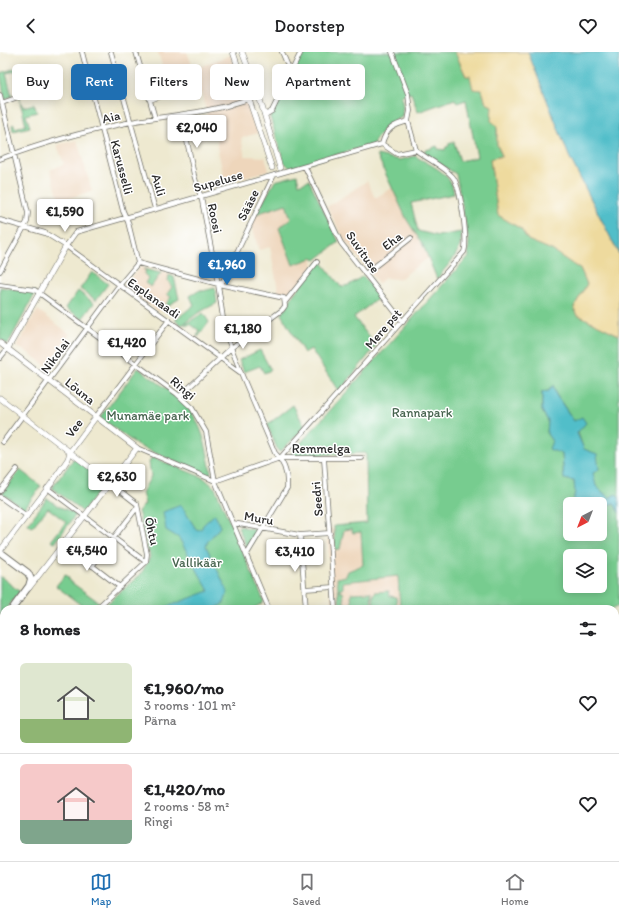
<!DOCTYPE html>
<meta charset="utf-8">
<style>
body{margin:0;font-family:Itim,sans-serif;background:#f2f2f2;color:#202124;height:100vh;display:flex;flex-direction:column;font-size:15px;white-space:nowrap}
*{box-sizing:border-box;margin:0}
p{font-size:13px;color:#757577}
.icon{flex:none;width:22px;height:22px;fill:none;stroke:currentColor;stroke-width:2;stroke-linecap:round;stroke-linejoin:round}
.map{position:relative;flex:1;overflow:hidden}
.panel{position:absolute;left:0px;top:553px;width:619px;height:256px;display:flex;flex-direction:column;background:#fff;border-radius:12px 12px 0 0;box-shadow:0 2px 10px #0003}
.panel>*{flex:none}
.banner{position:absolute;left:12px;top:12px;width:400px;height:36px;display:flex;gap:8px}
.needle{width:26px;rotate:222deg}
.fabs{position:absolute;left:563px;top:445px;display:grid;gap:8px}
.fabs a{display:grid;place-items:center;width:44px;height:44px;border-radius:6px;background:#fff;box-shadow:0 2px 10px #0003;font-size:20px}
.price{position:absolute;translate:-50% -34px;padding:0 9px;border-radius:4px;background:#fff;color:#222;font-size:13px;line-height:26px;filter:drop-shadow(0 1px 2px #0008)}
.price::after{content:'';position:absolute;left:50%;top:24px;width:12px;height:9px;margin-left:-6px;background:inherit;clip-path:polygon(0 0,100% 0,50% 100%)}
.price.current{background:#1f6fb2;color:#fff}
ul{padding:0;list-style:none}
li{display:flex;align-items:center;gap:12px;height:100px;padding:0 20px}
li+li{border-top:1px solid #e0e0e0}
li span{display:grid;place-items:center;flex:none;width:112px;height:80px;border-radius:6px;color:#555}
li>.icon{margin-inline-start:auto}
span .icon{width:48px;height:48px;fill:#fffc;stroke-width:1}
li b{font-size:17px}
h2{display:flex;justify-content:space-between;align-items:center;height:48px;padding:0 20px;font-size:17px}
.tag{padding:0 14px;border-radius:6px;background:#fff;box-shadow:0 2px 10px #0003;font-size:14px;line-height:36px}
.tag.current{background:#1f6fb2;color:#fff}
header{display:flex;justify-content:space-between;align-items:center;height:52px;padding:0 20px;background:#fff;font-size:18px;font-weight:600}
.dock{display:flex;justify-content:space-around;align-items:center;height:56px;border-top:1px solid #e0e0e0;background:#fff;font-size:11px;color:#757577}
.dock a{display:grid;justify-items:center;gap:2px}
.dock .current{color:#1f6fb2}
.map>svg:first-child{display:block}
</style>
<header><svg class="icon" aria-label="back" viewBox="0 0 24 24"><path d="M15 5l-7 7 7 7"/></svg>Doorstep<svg class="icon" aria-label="heart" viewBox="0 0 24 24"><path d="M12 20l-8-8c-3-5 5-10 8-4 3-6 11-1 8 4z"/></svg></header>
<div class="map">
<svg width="619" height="809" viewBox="0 0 619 809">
<rect width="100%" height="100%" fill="#fff"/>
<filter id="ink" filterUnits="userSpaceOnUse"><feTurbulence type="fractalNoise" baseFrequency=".025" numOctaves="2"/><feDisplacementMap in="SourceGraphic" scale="8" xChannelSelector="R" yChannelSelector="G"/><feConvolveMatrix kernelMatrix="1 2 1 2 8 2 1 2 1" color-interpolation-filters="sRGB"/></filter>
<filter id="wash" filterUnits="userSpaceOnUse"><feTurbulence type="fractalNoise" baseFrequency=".012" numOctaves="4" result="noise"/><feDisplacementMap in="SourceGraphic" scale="16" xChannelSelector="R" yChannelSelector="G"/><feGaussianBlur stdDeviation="0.9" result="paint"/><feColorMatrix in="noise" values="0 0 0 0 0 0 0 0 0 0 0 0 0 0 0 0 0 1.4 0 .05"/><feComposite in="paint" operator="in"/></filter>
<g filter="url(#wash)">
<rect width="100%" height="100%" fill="#eee9d0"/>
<path fill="#eed6bb" d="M158,0H187L194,17L231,3L258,81L241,86L245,104L265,105L269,118L225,131L217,94L218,76H210L202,41L190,44L188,38L178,41L168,15L163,16Z
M77,88L92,139L60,149L50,118L64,112L57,93Z
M367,129L375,146L392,136L428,206L398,228L396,227L385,226L378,232L345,189L327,155Z
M286,152L291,167L279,177L293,213L312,205L313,216L293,243H279L270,195L259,198L251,174L256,162Z
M141,215L173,223L176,237L159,260L123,235Z
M38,258L70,282L59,297L60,298L46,314L26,299L16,295L20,287H22L24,281H26L28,273Z
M367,473V479L392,491L409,557H332L327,478Z"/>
<path fill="#ccc2b9" d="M619,746V809H529L532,805H615V749Z"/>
<path fill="#77cc8f" stroke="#517c5d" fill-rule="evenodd" d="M303,0H455L466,24L470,23L482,38L486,51L492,54L493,59L491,63L497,75V92L502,104L490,107L498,163L521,177L528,188L552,198L581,218L587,232L574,255L576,262L619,283V446L616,442L609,446L596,434L574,369L551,335L549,339L542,340V359L548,369L547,382L562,402L564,427L574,429L575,440L573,449L576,452H570V482H600V456L614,451L619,461V554L612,557H400L398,524L343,530V537H340V540H343L345,557H340L337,526L346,524L348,519L363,513L361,480L353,481L351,477L344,478L340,497L335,498L334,474L367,471L366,401L289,404L465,208L469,205L468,199L469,190L456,122L428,105L424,99L437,94L438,97L445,98L446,95L449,94V91L454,90L460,109L477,105L466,48L457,51L455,47L418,60L411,41L401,44L403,54L402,65L387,73L374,90V92L290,116L284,110L270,65ZM570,504H600V534H570Z
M38,12L47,36L31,42V40L41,37L38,28L28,31L27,27L37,24L34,15L24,18L23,16Z
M20,15L27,37L26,40L22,41L16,19L6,21L12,44L5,48L0,21Z
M19,46L23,55L34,52L37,60L26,63L30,75L13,79L12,73L14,72L15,76L26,73Z
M377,103L400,108L415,104C432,114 452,121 454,142L411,151L418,179L438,184L461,180C464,199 448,212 437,227L423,193L407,168Z
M297,123L299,132L309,128L339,190L316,208L312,206L293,213L279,176L291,167L286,152L256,162L275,129Z
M321,209L341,235L349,233L363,224L380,245L354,265L376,294L339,340L311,297L304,301L281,262L287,255L293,243L316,213Z
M143,217L161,221L151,235L145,231L148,226L144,222L146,219Z
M92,220L108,232L96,248L80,237Z
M169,223L174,225L179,247L163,256L171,245L167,242L172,235L168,229Z
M0,235L36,240L8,292L0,287Z
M215,236L217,251L198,261L182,273L175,268L194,253L190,244L200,238L203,239Z
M78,239L94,251L82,267L66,256Z
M203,261L209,270L198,285L197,284L200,279L190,272L186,274L184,273Z
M260,298L271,318L264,321L260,314L244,320L239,308Z
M138,316C189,353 201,357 211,421L208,424L139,394L100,366Z
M293,353L305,375L280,400L278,399L267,373Z
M152,405L204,426L215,436L264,549L263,551L252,557H101L141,522L150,505L138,459L145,452L142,441L151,424L149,411Z
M74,406L105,430L83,460L52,436Z
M20,418L41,434L24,457L2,441Z
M47,446L58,454L76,462L55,491L51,489L66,470L48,456L32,475L28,472Z
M239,474L258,478L248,498L238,475Z
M65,523L69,526L68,528L100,551L92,557H86L56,534Z
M0,524L20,540L6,557H4L0,565Z
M389,539L390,544L396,545L397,556L374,557L373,543H375V540Z
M371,540L372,553L352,555L351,541Z"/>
<path fill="#eeda9e" stroke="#8c8264" d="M455,0H528L569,104L619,202V283L576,262L574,255L587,232L581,218L552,198L528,188L521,177L498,163L490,107L502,104C501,100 498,96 497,92C496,83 501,74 491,69L492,54L486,51L482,38L473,37L470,24H466Z"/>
<path fill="#51bec9" stroke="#3e747a" d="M528,0H619V202L569,104Z
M553,333L556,343L574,369L582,365L586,371L577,381L584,397L597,402L599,418L593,421L596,434L609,446L616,442L619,446V461L614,451L600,456V452H576L573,449L575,440L574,429L564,427L562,402L549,397L552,389L547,382L548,369L542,359V340L549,339Z
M181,453L196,477L199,478L202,476L203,473L215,462L220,475L208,489L206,494L228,540L224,551L215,557H161L209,539L179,486L166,478L163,460Z
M619,567V746L615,749V568Z
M0,658L4,661V791L0,788Z
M20,805H417L418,809H406L404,806L399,809H27Z
M427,805H532L529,809H432Z"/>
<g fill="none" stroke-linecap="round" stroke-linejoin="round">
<path stroke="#385e62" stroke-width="1" stroke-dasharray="5 4" stroke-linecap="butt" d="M615,678L619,676"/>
</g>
</g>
<g filter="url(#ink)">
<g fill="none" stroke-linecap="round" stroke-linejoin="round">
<defs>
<path id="minor" d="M82,0L123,159L128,170L138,211
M111,0L155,157
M136,0L155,66
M282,0L291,21
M392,0L408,42L410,59L408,69L416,98
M0,43L28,161L27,170L0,219
M150,48L176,39
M2,51L18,45
M232,52L259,44
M264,61L267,62L272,59L301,0
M177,63L187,89L194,123L202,149L218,232L225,280L241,321
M382,92C386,76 394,73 408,69
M382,92L397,102L416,98
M0,107C42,91 87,79 131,70C164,64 198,62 230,53
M305,115L341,191L403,270
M0,168L45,181L66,194L241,321L275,401C285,411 288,422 287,436L247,502
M66,194L76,180L382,92
M138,211L218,232L284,246L285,254L282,258L231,296L180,344
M365,222L411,186
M219,232L223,229L274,123
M0,233L35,238L177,342L192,356L206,380L215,429L269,557
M285,250L317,210
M0,306L8,296
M95,366L169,268
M3,390L117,236L138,211
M137,396L215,429L280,406L464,200C468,189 461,133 452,124C443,114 427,107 416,98
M280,406H362
M324,407L335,557
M47,436L146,510
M0,439L17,417
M0,445L27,464
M233,471L300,483L330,481
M300,483L306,557
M64,492L120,535
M92,514L136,457
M305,537L334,535
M96,557L146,510L147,502L137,452L110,431
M0,605L4,607"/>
<path id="tertiary" d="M233,0L272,116
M242,0L259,44L280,116
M0,291L137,396L29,536
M8,296L66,194
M0,346L110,431
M0,499L51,432L68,407L70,400L95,366"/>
<path id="secondary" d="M0,500L28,521L31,527L29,534L12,557
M0,573L4,568"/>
</defs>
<use href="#minor" stroke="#6f6e65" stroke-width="5.5"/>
<use href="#tertiary" stroke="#6f6e65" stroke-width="6"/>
<use href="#secondary" stroke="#6f6e65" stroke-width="8"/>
<use href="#minor" stroke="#fff" stroke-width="4"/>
<use href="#tertiary" stroke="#fff" stroke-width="5"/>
<use href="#secondary" stroke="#fff" stroke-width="6"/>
</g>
</g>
<g text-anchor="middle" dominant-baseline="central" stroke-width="3" stroke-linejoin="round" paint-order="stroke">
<g font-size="13" fill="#2b2b2b" stroke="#fff">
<text transform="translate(111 65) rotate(-14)">Aia</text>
<text transform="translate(122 115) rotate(75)">Karusselli</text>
<text transform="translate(218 129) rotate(-16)">Supeluse</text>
<text transform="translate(159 133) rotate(74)">Auli</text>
<text transform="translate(248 153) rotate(-64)">Sääse</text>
<text transform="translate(215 166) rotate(78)">Roosi</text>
<text transform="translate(392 189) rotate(-37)">Eha</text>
<text transform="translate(363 200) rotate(55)">Suvituse</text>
<text transform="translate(154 246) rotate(35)">Esplanaadi</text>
<text transform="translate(383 277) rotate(-49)">Mere pst</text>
<text transform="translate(55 304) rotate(-54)">Nikolai</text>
<text transform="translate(183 336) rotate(40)">Ringi</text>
<text transform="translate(80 339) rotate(39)">Lõuna</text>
<text transform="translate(74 376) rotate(-53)">Vee</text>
<text x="321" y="396">Remmelga</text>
<text transform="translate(317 447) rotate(-95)">Seedri</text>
<text transform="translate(259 466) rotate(10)">Muru</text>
<text transform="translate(152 479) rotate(77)">Õhtu</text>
</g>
<g font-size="13" fill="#46634e" stroke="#fff">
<text x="422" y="360">Rannapark</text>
<text x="148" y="363">Munamäe park</text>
<text x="197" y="510">Vallikäär</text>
</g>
</g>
</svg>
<div class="fabs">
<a><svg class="needle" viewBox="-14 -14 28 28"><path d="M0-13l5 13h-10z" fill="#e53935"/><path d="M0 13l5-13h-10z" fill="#757577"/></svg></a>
<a><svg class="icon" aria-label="layers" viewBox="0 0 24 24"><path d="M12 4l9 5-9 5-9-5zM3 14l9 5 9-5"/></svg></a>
</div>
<b class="price" style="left:197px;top:97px">€2,040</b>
<b class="price" style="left:65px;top:181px">€1,590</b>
<b class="price current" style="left:227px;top:234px">€1,960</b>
<b class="price" style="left:243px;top:298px">€1,180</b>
<b class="price" style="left:127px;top:312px">€1,420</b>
<b class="price" style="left:117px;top:446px">€2,630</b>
<b class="price" style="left:87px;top:520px">€4,540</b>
<b class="price" style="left:295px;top:521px">€3,410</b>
<div class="banner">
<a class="tag">Buy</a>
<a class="tag current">Rent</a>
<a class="tag">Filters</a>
<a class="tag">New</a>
<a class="tag">Apartment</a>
</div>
<section class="panel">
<h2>8 homes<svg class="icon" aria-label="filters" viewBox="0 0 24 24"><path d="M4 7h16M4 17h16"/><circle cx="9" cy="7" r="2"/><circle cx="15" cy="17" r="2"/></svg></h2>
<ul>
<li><span style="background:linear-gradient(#dfe7d0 70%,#8fb573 0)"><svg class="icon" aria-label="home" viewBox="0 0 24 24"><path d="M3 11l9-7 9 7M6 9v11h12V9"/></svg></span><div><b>€1,960/mo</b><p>3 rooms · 101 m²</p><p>Pärna</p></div><svg class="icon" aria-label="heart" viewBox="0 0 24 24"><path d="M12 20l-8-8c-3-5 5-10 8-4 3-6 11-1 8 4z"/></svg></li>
<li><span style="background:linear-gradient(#f6c9c9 70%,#7fa58c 0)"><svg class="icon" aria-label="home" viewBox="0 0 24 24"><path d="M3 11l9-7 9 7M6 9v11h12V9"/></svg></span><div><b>€1,420/mo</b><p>2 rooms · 58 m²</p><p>Ringi</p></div><svg class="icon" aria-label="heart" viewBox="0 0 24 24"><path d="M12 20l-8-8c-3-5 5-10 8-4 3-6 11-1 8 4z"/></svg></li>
</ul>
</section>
</div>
<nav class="dock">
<a class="current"><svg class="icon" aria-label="map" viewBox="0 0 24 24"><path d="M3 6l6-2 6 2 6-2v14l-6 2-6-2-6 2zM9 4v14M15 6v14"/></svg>Map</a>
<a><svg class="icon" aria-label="saved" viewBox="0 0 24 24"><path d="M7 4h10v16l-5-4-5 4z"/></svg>Saved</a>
<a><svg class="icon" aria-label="home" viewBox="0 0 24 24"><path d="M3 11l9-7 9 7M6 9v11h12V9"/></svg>Home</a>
</nav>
